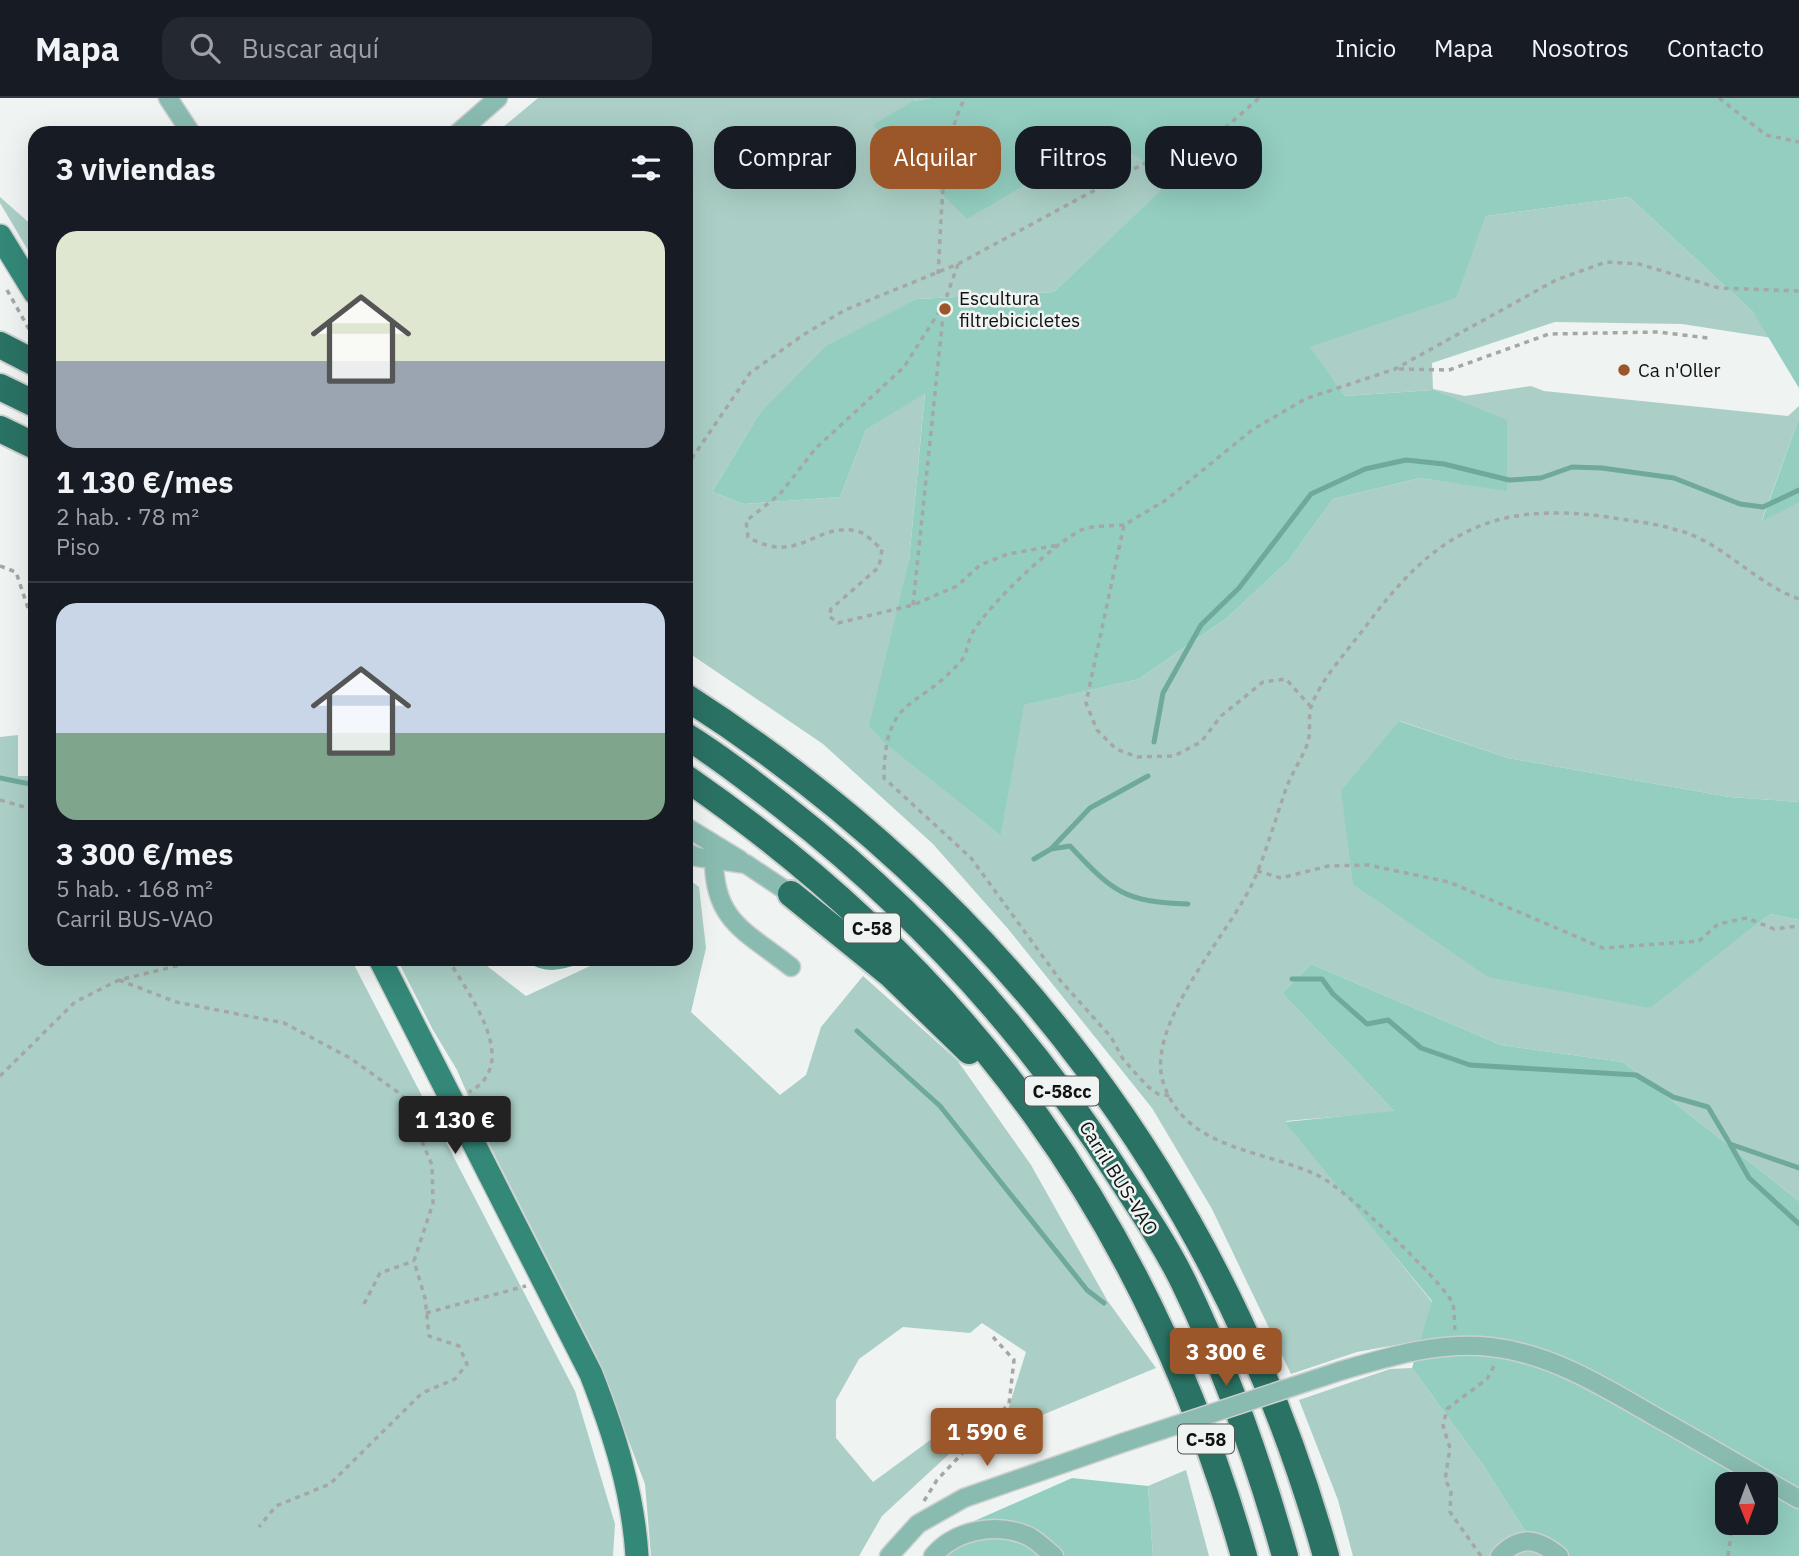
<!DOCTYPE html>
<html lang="es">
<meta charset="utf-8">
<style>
body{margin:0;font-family:"IBM Plex Sans",sans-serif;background:#242831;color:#f1f3f6;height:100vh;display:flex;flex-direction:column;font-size:26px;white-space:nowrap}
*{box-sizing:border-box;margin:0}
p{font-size:23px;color:#9ea1a6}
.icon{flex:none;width:38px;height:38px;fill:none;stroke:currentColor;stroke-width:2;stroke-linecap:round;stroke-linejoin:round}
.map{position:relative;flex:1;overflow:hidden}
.drawer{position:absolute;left:28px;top:28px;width:665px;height:840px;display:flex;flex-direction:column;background:#171b24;border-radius:21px;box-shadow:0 7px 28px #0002}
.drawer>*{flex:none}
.guide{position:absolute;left:714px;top:28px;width:665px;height:63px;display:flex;gap:14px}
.needle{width:46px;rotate:179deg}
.fabs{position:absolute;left:1715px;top:1374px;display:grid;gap:14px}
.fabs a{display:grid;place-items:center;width:63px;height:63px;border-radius:14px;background:#171b24;box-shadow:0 7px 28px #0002;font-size:35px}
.price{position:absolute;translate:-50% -60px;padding:0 16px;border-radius:7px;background:#9b5729;color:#fff;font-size:23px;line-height:46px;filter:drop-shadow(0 2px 4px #0008)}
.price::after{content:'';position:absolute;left:50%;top:42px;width:21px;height:16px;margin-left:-10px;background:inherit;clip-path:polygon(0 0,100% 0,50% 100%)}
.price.on{background:#222;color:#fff}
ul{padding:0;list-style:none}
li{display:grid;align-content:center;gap:14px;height:371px;padding:0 28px}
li+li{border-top:2px solid #363941}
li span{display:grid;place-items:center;height:217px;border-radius:21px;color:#555}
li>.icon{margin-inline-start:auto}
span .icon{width:126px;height:126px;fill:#fffc;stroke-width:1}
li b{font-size:30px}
h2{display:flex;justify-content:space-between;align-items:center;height:84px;padding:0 28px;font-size:30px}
.chip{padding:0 24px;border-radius:21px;background:#171b24;box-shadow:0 7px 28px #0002;font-size:24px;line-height:63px}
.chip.on{background:#9b5729;color:#fff}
header{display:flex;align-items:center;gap:42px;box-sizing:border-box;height:98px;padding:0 35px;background:#171b24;border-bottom:2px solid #363941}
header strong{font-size:33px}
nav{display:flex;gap:38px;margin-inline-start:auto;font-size:24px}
.search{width:490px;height:63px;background:#242831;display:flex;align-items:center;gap:18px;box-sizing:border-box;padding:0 24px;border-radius:21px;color:#9ea1a6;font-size:26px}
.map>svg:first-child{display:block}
</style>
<header>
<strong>Mapa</strong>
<div class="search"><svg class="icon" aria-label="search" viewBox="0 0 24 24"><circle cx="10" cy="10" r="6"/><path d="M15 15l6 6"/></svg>Buscar aquí</div>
<nav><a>Inicio</a><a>Mapa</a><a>Nosotros</a><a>Contacto</a></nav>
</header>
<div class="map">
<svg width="1799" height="1458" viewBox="0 0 1799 1458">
<rect width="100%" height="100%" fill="#eff3f2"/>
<path fill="#abcfc6" d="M538,0H931L913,3L966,120L1105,40L1174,81L1054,194L917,201L759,316L712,394L744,406L840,399L866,332L925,294L909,463L1001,736L1023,607L1139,581L1228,519L1289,462L1333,401L1420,380L1507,392L1433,292L1345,298L1309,249L1455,200L1486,118L1629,99L1753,214L1772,240L1682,226L1555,224L1432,265L1433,291L1465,298L1531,288L1544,293L1788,318L1799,308V320L1762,422L1799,405V704L1730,699L1508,660L1400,623L1649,910L1770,816L1799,822V1103L1623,964L1501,947L1311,866L1282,895L1395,1014L1286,1023L1432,1204L1434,1240L1357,1254L1291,1276L1212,1111L1152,1010L1009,832L933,746L823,646L686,553V35H496Z
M0,99L35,130V164L0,105Z
M18,637V678H35V861H351L575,1293L615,1426L613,1458H0V639Z
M686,779L699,789L706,850L691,914L780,997L806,977L821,929L863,878L957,962L1031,1067L1107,1202L1156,1270L1001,1334L1026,1254L982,1225L970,1235L903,1229L859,1261L836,1302V1340L873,1384L944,1332L976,1324L948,1357L882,1418L859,1458H651L645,1386L596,1257L491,1050L457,972L433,932L397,861H478L526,898L605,861H686Z
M1412,1270L1483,1367L1541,1458H1353L1338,1402L1299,1302L1390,1271Z
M1186,1372L1209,1458H1153L1148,1388Z"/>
<path fill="#93cec0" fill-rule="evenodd" d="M931,0H1799V290L1753,214L1629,99L1486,118L1456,200L1310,249L1345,298L1433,292L1507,322V393L1420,380L1333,401L1289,462L1228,519L1139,581L1024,607L1001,737L885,645L869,628L909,463L925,295L866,332L840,399L744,406L712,394L759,316L826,248L917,201L1054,194L1173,81L1105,40L967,121L873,27L913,3Z
M1799,320V405L1762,423Z
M1399,623L1508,660L1730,699L1799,704V822L1770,816L1650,910L1488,879L1353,786L1341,693Z
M1311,866L1501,947L1623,964L1799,1103V1458H1541L1483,1367L1412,1270L1432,1203L1285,1024L1394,1013L1282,895ZM1727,1386H1766V1424H1727Z
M1072,1380L1148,1388L1153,1458H931L938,1439Z"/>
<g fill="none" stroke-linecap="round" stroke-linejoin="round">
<path stroke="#6fa99c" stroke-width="5" d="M1154,644L1163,595L1201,527L1239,490L1311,396L1365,371L1406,362L1444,366L1509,382L1541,380L1572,369L1602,370L1674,380L1740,406L1763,409L1799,392
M0,680L35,687
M1051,751L1070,748C1113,794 1124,804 1188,806
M1034,761L1051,751L1090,710L1148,678
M526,861C549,875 562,869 586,861
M1292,881H1322L1333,896L1367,926L1388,922L1421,950L1470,967L1636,977L1673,999L1708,1009L1730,1046L1799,1070
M857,933L940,1008L1087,1192L1104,1205
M1730,1046L1749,1080L1799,1126"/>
<defs>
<path id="minor" d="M168,0L191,35
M458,35L498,0
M686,729L740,762
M686,754L697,759L746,766L791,796
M714,762C714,824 747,834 791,869
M1340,1273C1388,1259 1440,1243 1491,1249C1552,1256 1604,1289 1656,1319C1704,1346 1751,1374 1799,1401
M889,1458L918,1426L964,1400L1125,1344
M933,1458C954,1433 992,1425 1023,1436C1034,1439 1045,1451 1054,1458
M1500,1458C1520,1437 1537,1440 1559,1458"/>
<path id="major" d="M0,138L35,195
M380,861L591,1276C614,1335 633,1394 637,1458"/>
<path id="highway" d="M0,247L35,265
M0,289L35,306
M0,331L35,348
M686,599C1002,802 1225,1096 1326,1458
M686,638C720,659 753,685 785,710C917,813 1028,935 1118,1076C1141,1111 1166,1148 1184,1185C1226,1272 1259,1365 1285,1458
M686,680C970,876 1150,1126 1244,1458
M791,796L891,877L969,953"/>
</defs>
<use href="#minor" stroke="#cbcfce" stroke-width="21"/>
<use href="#major" stroke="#cbcfce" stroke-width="26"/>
<use href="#highway" stroke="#cbcfce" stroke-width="30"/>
<path stroke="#a4a7a6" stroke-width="3.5" stroke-dasharray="5 5" stroke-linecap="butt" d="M1719,0L1766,37L1799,44
M958,166L944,206L904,269L816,350L780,396L746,423L748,439C799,469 818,421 860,434C868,437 875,446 882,451L879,469L831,511L829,518L838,525L913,507L957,488L980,467L1008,456L1059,447
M938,176C942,123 940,46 965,0
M7,192L34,240
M1399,271L1449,272L1549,236L1658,234L1708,240
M686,369L750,275L803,237L845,212L958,166L1182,45L1224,31L1259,0
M1124,427C1111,428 1093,427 1081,432C1051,448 991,504 973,534C967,543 968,555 961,563C915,615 885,596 884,680L971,760L1060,882L1111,939L1123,961L1147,988L1158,996L1170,998
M0,468L16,474L35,531
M913,507L944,208
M1311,609L1286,581L1263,584L1221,618L1201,644L1174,658L1137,659L1116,651L1097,632L1086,605L1124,427L1166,402L1252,332L1305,301L1395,271L1556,182L1606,164L1639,166L1719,190L1799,193
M0,702L35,712
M1257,773L1281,780L1328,768L1368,767L1449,784L1603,850L1699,843L1718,826L1747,820L1774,831L1799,828
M448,861C468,896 523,965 469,994
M119,882L176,904L284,925L350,960L402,997L432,1067L433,1105L414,1163L425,1200L429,1238L459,1248L467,1266L455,1281L422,1295L330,1386L276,1408L259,1429
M0,978L75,904L119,882L205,861
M364,1206L380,1175L414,1163
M426,1215L526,1188
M1455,1232C1454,1224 1455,1211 1452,1204C1440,1181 1344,1090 1319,1078C1264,1051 1185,1053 1163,984C1145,925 1231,834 1254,782C1267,752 1276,719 1287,688C1293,673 1303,659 1308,644C1311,633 1308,619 1311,609C1319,584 1347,553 1363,532C1432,438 1488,402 1608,419C1631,423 1655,425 1677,432C1723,444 1754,485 1799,501
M924,1403L937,1382L1009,1306L1014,1262L993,1239
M1481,1458L1450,1414L1451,1392L1445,1382L1450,1350L1443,1328L1447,1311L1487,1281L1495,1266
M1728,1458L1733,1424"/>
<use href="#minor" stroke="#89bbb0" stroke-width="18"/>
<use href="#major" stroke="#348878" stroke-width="23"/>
<use href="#highway" stroke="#2a7264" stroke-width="26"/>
<defs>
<path id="minor-bridge" d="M1125,1344L1340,1273"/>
</defs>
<use href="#minor-bridge" stroke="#cbcfce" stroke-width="21" stroke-linecap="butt"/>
<use href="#minor-bridge" stroke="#89bbb0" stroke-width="18"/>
</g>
<g fill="#9b5729" stroke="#eff3f2" stroke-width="2.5">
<circle cx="945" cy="211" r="7"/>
<circle cx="1624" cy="272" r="7"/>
</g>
<g text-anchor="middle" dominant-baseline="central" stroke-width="5" stroke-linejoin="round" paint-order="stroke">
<g fill="#eff3f2" stroke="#535554" stroke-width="2">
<rect x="844" y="815.5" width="56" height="29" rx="5"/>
<rect x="1025" y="978.5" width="74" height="29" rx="5"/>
<rect x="1178" y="1326.5" width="56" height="29" rx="5"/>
</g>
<g font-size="18" font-weight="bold" fill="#101111">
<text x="872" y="830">C-58</text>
<text x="1062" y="993">C-58cc</text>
<text x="1206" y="1341">C-58</text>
</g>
<g font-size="19" fill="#101111" stroke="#eff3f2" text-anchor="start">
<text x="959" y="200">Escultura<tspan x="959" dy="22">filtrebicicletes</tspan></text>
<text x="1638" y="272">Ca n'Oller</text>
</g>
<g font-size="19" fill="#101111" stroke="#eff3f2">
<text transform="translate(1119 1080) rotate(58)">Carril BUS-VAO</text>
</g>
</g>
</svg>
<div class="fabs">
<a><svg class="needle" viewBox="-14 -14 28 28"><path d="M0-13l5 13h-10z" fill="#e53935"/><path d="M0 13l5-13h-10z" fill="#9ea1a6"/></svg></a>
</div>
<b class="price on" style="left:455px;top:1058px">1 130 €</b>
<b class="price" style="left:1226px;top:1290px">3 300 €</b>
<b class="price" style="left:987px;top:1370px">1 590 €</b>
<div class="guide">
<a class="chip">Comprar</a>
<a class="chip on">Alquilar</a>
<a class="chip">Filtros</a>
<a class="chip">Nuevo</a>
</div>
<section class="drawer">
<h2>3 viviendas<svg class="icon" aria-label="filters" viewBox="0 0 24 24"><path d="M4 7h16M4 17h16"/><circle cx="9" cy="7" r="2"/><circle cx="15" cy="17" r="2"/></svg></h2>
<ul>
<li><span style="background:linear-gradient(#dfe7d0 60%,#9aa5b1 0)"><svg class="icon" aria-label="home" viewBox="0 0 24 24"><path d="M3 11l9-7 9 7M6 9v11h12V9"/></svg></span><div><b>1 130 €/mes</b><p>2 hab. · 78 m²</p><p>Piso</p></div></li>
<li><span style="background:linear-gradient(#c9d6e8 60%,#7fa58c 0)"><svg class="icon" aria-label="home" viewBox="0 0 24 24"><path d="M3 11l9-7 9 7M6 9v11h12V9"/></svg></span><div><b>3 300 €/mes</b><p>5 hab. · 168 m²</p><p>Carril BUS-VAO</p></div></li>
</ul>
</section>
</div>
